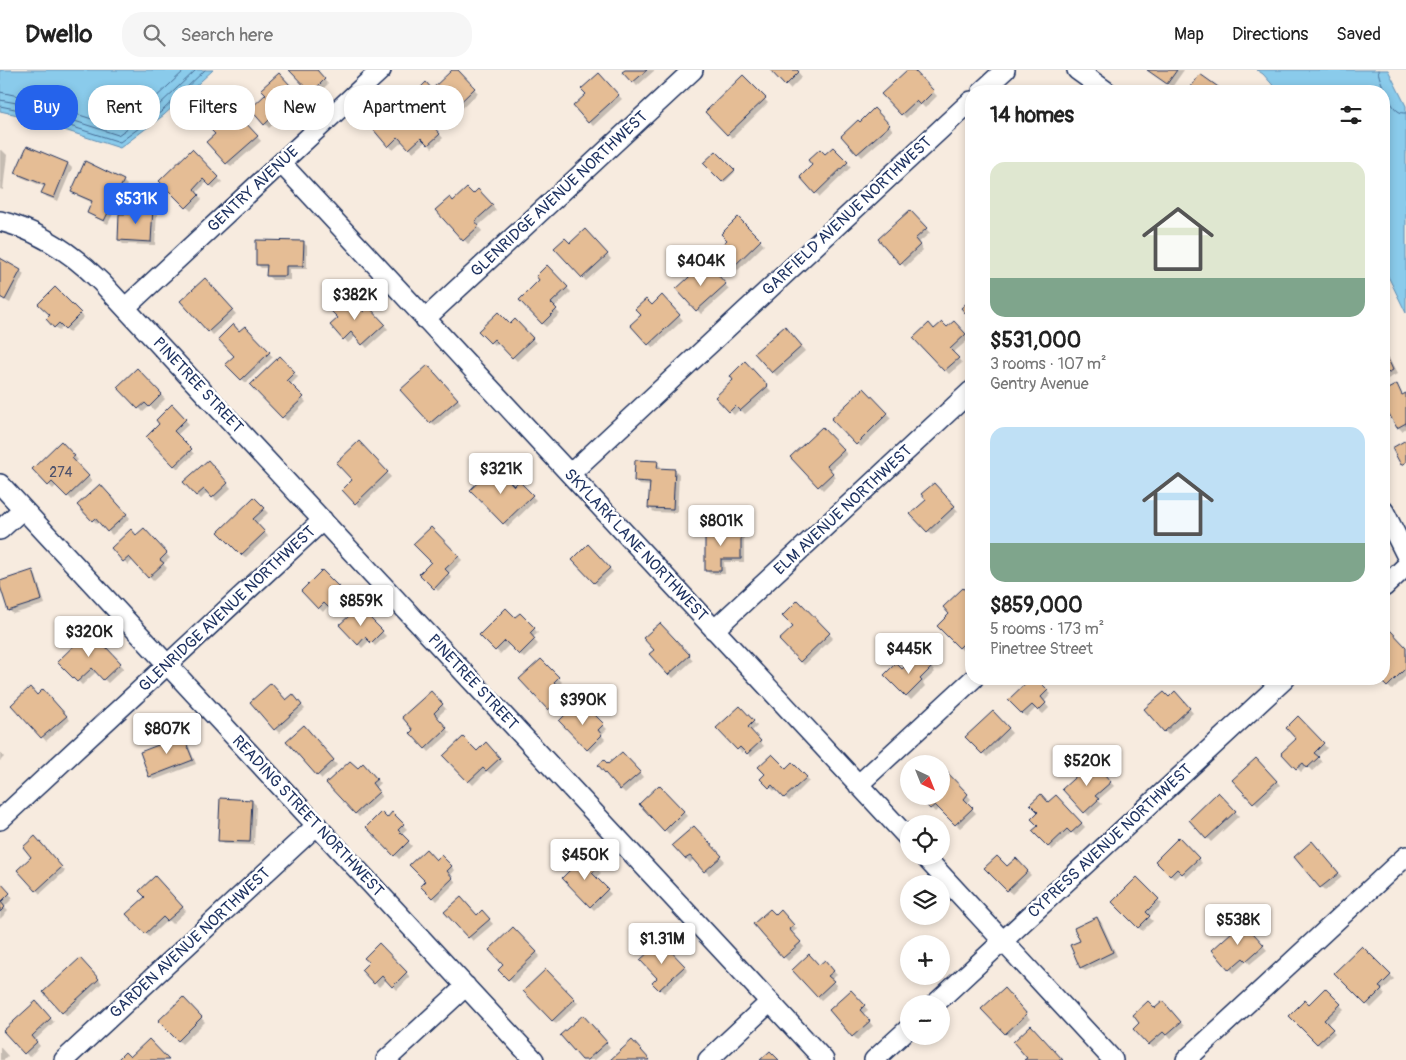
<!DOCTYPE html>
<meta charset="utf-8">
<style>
body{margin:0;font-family:Pangolin,sans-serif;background:#f6f6f6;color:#222;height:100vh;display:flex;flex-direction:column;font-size:19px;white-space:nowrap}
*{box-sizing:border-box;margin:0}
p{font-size:16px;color:#767676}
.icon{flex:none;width:28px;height:28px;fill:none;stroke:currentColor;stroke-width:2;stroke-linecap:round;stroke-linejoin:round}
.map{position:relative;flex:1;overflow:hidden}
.side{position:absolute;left:965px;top:15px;width:425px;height:600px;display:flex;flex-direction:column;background:#fff;border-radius:20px;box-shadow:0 2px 8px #0003}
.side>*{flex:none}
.top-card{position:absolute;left:15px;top:15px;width:475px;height:45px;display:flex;gap:10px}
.needle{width:32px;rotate:137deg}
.buttons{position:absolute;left:900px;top:685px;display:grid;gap:10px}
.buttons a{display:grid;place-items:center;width:50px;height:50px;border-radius:50%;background:#fff;box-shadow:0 2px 8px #0003;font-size:25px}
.price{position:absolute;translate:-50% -42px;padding:0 11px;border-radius:5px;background:#fff;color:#222;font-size:16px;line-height:32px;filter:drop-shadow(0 1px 2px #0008)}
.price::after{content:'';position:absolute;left:50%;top:30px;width:15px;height:11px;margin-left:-8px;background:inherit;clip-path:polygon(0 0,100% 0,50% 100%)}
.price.on{background:#2563eb;color:#fff}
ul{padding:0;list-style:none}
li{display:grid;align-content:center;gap:10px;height:265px;padding:0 25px}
li span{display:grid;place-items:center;height:155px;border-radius:15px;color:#555}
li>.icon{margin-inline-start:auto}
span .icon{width:90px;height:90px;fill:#fffc;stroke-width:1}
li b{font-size:21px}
h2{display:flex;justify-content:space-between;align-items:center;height:60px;padding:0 25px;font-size:21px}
.chip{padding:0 18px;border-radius:20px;background:#fff;box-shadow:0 2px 8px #0003;font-size:18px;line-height:45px}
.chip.on{background:#2563eb;color:#fff}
header{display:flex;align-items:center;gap:30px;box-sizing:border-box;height:70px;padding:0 25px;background:#fff;border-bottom:1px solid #e0e0e0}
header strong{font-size:24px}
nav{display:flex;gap:28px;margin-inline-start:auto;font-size:18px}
.search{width:350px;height:45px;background:#f6f6f6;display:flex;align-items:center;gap:12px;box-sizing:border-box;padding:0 18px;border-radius:20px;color:#767676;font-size:19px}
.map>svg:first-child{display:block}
</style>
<header>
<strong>Dwello</strong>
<div class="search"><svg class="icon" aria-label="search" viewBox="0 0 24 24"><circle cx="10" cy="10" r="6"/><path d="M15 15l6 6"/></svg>Search here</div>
<nav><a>Map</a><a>Directions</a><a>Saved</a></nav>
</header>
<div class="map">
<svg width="1406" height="990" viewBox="0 0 1406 990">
<rect width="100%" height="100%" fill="#f7ebdf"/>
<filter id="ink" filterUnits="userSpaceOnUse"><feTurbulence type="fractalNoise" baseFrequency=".02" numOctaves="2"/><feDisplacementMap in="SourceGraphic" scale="10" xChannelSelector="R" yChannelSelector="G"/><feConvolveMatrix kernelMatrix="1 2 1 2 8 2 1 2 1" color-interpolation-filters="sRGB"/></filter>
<g filter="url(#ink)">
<path fill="#8acbeb" stroke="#5e8db3" d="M0,0H213L164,45L120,78L18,45L0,41Z
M1257,0H1388L1406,36V243L1384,198V21H1278L1263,4Z"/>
<path fill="#0003" d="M291,0H320L317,2L328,14L315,26Z
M454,0H456L478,23L448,52L418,21H432Z
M626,0H655L637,16L624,2Z
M772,0H800L798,2L802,7L790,19Z
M909,0H912L937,26L925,38L921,34L906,48L883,24Z
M1147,0H1184L1172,17Z
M279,4L306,34L295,44L290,39L269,58L252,39L268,24Z
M599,5L622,29L593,56L574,36L588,24Z
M743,7L768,33L732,68L707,42Z
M411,33L443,68L432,78L426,71L413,82L403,71L393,80L374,58L400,56L409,47Z
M874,40L893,60L862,87L842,66L860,53Z
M242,51L261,71L231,97L208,72L230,62Z
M833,78L851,97L820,127L801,107Z
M0,80L3,81L7,85L3,120L0,119Z
M192,81L222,112L214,119L207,112L196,123L202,129L191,141L161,111Z
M716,82L735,102L724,113L705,93Z
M68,94L72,98L58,131L47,127L43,123L45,117L21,107L17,103Z
M123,111L127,115L108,154L92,146L88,142L93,133L76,125L72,121Z
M478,121L496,140L478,156L482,161L468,174L437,140L454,132L473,126Z
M153,138L157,142L155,175L123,174L119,170L131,146Z
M910,141L930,163L918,173L923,180L905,197L880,169Z
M738,149L764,175L738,200L718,180L729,170Z
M585,161L611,189L586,211L556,178L570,174Z
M303,172L307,176V199H290V210H272L268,206V198H261L257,194Z
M0,190L20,201L24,204L10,233L1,228L0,230Z
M547,197L571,222L554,238L560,244L546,257L520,231L541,210Z
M712,200L729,219L701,244L678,219L706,205Z
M205,210L236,244L213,265L182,231Z
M55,219L84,247L69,262L64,256L59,261L47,249L51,245Z
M662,227L683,250L653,278L632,255Z
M369,239L388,259L367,278L356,266L348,273L332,255L364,244Z
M515,251L536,273L517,291L498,272L495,276L480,261L510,255Z
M954,252L969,269L953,283L962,293L949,304L915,268L934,260L947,259Z
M245,258L273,287L246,313L227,294L235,286L239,263Z
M789,262L805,281L777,306L773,302Z
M1384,281L1386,283L1397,304L1384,311Z
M280,288L298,307L290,315L306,332L287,351L252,315Z
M745,293L771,321L745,344L740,339L734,345L717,327L735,310Z
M137,300L165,329L154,340L150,336L143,342L119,317Z
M432,300L461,333L435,356L402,320Z
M1396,316L1403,326L1406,325V358L1402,361L1398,357L1389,341L1384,343V323Z
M864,320L891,348L861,377L833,349Z
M172,336L189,354L177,365L194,384L178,399L147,367L161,354Z
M822,359L847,384L830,401L836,407L823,420L792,387Z
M61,372L78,390L75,393L92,411L72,430L57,415L53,419L34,399Z
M359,373L391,407L360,437L344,420L354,410Z
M207,392L231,418L217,431L208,422L201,429L185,412Z
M657,393L661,397V400H675L679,404L677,443L654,442L650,438L651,416L639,415L635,411Z
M519,413L536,430L508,457L472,420L514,418Z
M100,415L130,448L112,465L100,452L97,454L79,435Z
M934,415L958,441L932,465L912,444L928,430Z
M254,429L268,443L256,454L268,466L245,488L220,462Z
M431,458L462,490L448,504L452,508L438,521L421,504L433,492Z
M144,460L170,488L163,494L167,498L153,511L133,490L128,495L113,478L137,467Z
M740,460L744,464V492H724L725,504H710L706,500Z
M588,476L613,502L598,516L573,490Z
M32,502L36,506L45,534L13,544L9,540Z
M322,502L349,529L334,542L328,536L323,542L302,521Z
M963,520L971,529V573L963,581L939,556L951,544Z
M798,532L833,568L804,595L781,570L795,557Z
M359,539L386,566L375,576L370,570L362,578L341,556Z
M520,544L538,563L532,568L538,574L524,588L510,574L500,584L481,565L515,549Z
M660,554L693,590L673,608L651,584L655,580Z
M90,562L124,598L108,613L96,602L82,615L59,592Z
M1390,562L1406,579V606L1392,620L1380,609H1384V581L1385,580L1384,578V568Z
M919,585L935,602L923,613L925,616L911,630L886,605L902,601Z
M541,591L562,612L557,617L568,628L553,643L521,609Z
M1031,609H1036L1051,624L1044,632L1049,638L1043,644L1036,638L1027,647L1010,630Z
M43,621L70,650L46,671L12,635L37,627Z
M431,622L446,639L436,648L450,663L429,682L412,663L415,660Z
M1179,627L1193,643L1168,665L1165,661L1169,628Z
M297,630L305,639L279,663L275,659L286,632Z
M740,638L757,656L751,662L764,676L751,687L745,680L742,683L718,658Z
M587,639L607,659L601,665L605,669L591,683L561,651L581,645Z
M993,643L1012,663L987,687L967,667Z
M1298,648L1327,678L1317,687L1322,692L1312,701L1307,696L1301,702L1282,683L1297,669Z
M180,660L184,664L196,694L154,710L150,706Z
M307,661L337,695L322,709L318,705Z
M486,674L503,692L491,704L487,701L473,715L445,686L477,683Z
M0,682L4,687L0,691Z
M626,687L643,707L625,723L621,719L608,696Z
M1256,689L1280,715L1258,736L1233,710Z
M792,693L809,711L789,731L776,718L774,721L762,709L786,699Z
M1093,693L1114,716L1098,730L1102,734L1089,746L1064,719Z
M367,699L380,713L375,718L382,726L359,747L328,713L358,700Z
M945,701L971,729L967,734L976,743L960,758L940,738L935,742L920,726H941Z
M659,717L687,746L669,764L641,735Z
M1218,724L1239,746L1211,772L1190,750Z
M1056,726L1085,757L1076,766L1072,762L1052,780L1034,761L1039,756L1048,734Z
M252,731L256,735L254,775L224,774L220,770Z
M392,744L407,759L401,764L412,776L399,789L368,757L387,749Z
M694,757L725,791L709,805L694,789L690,793L674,775Z
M35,768L65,801L40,824L19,800L33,787Z
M1179,769L1202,793L1187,807L1182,802L1174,809L1156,791Z
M1316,777L1342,807L1325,821L1295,787Z
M441,787L455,800L450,806L456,812L437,831L422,816L427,811L436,791Z
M585,787L601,803L595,808L611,824L594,840L563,808Z
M1016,790L1031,805L1012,824L986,798H1007Z
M155,808L186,841L172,854L168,850L149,867L128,844L147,827Z
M1137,809L1162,834L1149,847L1153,851L1142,861L1114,832Z
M0,814L13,828L4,837L8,841L0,849Z
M446,842L477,846L482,842L493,854L473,871Z
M785,846L797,859L792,863L804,877L788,891L755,855L776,847Z
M1097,848L1101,852L1117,886L1085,901L1081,897L1082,871Z
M513,858L540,886L513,913L500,900L505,895Z
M1247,858L1267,880L1250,894L1247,891L1234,903L1230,899Z
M660,872L688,900L664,923L654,913L659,908Z
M379,875L410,907L397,920L387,909L379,917L363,900L371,892Z
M1362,877L1394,909L1382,921L1385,924L1371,938L1336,903Z
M80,889L102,913L67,946L44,922Z
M825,892L837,905L831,910L837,916L821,930L793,900L819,897Z
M546,901L578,933L556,954L525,921Z
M1004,920L1030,949L1009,967L983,939Z
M1325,920L1344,939L1327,955L1335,963L1321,977L1290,946L1309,936Z
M851,922L868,940L863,944L873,956L857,970L830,941Z
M183,929L205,952L182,974L160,951Z
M36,933L54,952L35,970L40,976L29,987L5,961Z
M1163,933L1184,956L1171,968L1168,965L1153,978L1135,959Z
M587,950L610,977L595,990H583Z
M0,977L8,986L4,990H0Z"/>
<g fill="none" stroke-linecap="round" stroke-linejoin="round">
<path stroke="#476d96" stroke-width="1" d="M1378,0C1378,8 1391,37 1398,41C1401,43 1402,43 1406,43
M0,22L23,27L117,57L152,31L185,0
M0,30L22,34L118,65L157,37L196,0
M0,36L20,40L120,72L161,42L205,0"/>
</g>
<path fill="#e5bd95" stroke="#1b2f5e" d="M289,0H317L325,9L311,23Z
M452,0H458L475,18L443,49L417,21L426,12L432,19Z
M625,0H647L632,13L622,2Z
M770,0H797L799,2L785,16Z
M907,0H914L934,21L920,35L916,31L901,45L881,24Z
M1147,0H1177L1167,14Z
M279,3L303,29L290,41L285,35L264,55L250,39L266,24L261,19Z
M599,3L619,25L588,53L573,36L586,24L581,19Z
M1200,4L1224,21H1188Z
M743,5L766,28L727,65L705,42Z
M411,32L440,64L428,75L421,68L409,79L398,67L388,77L372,58L389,43L399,54L407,47L401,40Z
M874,38L890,55L857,84L841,66L858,50L860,52Z
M242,49L258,66L226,94L206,72L215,64L210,59L221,50L230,60Z
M27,76L68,93L54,128L41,123L45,115L15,103Z
M833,77L848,92L815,124L800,107L812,95L808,90L820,79L825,84Z
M192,79L219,107L210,116L203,109L194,119L199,125L186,138L159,111Z
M716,81L735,100L722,112L703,93Z
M85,91L124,110L104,151L87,143L92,131L71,122Z
M467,118L473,124L478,119L493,135L475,151L479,156L463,171L435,140L450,127L453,131Z
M131,135L153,137L151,172L118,170L119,144H130Z
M910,140L927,158L915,169L920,175L900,194L878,169Z
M738,147L761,170L733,197L717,180L727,170L721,164Z
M585,159L608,184L582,208L554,178L565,168L570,173Z
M256,170L304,171L303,196H286V206H266L267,195H256Z
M0,188L21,200L5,230L0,227Z
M547,195L568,217L551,233L557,239L542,254L519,230L539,210L536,206Z
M700,197L706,203L712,198L726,214L696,241L676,219Z
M205,208L233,239L208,262L180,231Z
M55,217L81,243L65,259L59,253L54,258L46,249L50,245L38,234Z
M348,224L364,242L369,237L385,254L362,275L351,262L343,270L330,255L338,248L330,240Z
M662,225L680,245L648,275L630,255L641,245L635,239L646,229L652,235Z
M971,229V250L961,238Z
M498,242L510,254L515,249L533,268L512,288L494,269L490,273L478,261Z
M954,251L966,264L950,279L959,288L944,301L913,268L929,253L934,259L942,252L947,257Z
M233,254L239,261L245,256L270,282L241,310L225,294L234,286L218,269Z
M785,256L802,276L772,303L754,283Z
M1384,280L1393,300L1384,305Z
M280,286L295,302L287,310L304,327L282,348L250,315Z
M745,291L768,316L740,341L735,336L729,342L715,327L733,310L730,306Z
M428,295L458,329L430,353L400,320Z
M137,298L162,324L149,337L145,333L138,339L117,317Z
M1397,314L1402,325L1406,323V353L1397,358L1385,337L1384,338V321Z
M864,318L888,343L856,375L831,349Z
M172,334L186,349L174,361L192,379L174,396L146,367L159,354L156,350Z
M822,357L844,380L827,396L833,403L818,417L790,387Z
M1406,370V392L1401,395L1392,378Z
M61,371L75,386L72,388L89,406L67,427L52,412L48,416L32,399Z
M359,371L388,402L355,434L342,420L352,410L336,393Z
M208,390L228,413L212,428L204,419L196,426L183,412Z
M635,390L658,391L657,398L675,399L673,439L648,438L650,412L634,411Z
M495,396L514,416L519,411L533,425L503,454L470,420Z
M934,413L955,436L927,462L910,444L926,430L921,424Z
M100,414L127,444L107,462L95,448L92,451L77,435Z
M254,427L265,438L253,449L265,462L241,485L218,462Z
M431,457L459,486L445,499L449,503L434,519L419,504L431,492L413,474Z
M144,458L167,483L160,490L164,493L148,508L129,487L123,492L111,478L131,459L136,465Z
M705,459H741V489H721V501H705Z
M588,474L610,498L594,513L572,490Z
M33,500L42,530L8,541L0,516V511Z
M322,500L346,524L330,539L324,533L318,539L301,521Z
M963,518L971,527V566L959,578L937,556L949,544L943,537Z
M798,530L830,563L800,592L779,570L793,557L782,546Z
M359,537L383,561L371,573L365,567L358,575L339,555Z
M506,538L515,547L520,543L535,558L530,563L535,569L519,585L505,571L495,581L479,565Z
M660,553L690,585L668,605L649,584L654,580L643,568Z
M90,560L121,593L103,610L92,598L77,612L57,592Z
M1390,560L1406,577V598L1387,617L1379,609H1384V566Z
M919,583L932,597L920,609L922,611L906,627L884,605L896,593L902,599Z
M541,589L559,607L554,612L565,624L548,640L519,609Z
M1030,609H1037L1048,620L1041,627L1046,633L1038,641L1032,635L1022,644L1008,630Z
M271,613L286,630L293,624L302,635L274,660L250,632Z
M30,617L37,625L43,619L67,646L41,668L11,635Z
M431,621L443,634L434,643L447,658L425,679L410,663L413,660L402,647Z
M1175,621L1190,638L1164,662L1144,639L1164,622L1169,627Z
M574,636L581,643L587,637L604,654L598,660L602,665L587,680L559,651Z
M740,636L754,651L748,657L761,671L747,684L740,677L737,680L716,658Z
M993,641L1009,658L982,684L965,667Z
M1298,646L1324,673L1314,683L1319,687L1307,698L1303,693L1296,699L1281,683L1296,669L1286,658Z
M304,655L334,690L317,706L286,671Z
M180,658L193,690L149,707L140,682L171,670L169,663Z
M463,667L477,681L486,672L500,688L486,701L483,698L468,712L443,686Z
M622,682L641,702L620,720L598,695L604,690L608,694Z
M772,684L786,698L792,692L807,707L784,728L772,715L769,718L760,709L765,704L758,697Z
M1256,688L1277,711L1253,733L1232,710Z
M350,691L358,698L363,693L377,709L372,713L379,722L355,744L326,713Z
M1093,691L1111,712L1095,726L1099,729L1084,743L1062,719Z
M945,700L968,724L964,729L973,738L955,755L935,735L930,739L918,726H941V703Z
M659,715L684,741L664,761L639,734Z
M1218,722L1236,741L1206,769L1189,750Z
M1041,724L1048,732L1056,725L1082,753L1071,763L1067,759L1048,777L1032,761L1038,756L1031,749L1038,742L1030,734Z
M220,728L252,730L250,772L218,771Z
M381,742L387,748L392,742L404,754L398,760L409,771L394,786L366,757Z
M694,756L722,786L704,802L690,786L685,789L672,775Z
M35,766L62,797L36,821L17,800L31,787L23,777Z
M1179,767L1199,788L1182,804L1177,799L1170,806L1155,791Z
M1312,771L1339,803L1320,818L1294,787Z
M426,779L436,790L441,785L452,796L447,801L453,808L432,828L420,816L425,811L409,795Z
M585,785L598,798L592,803L608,819L590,837L562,808Z
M997,786L1007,796L1016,788L1028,801L1007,821L984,798Z
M155,806L183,837L167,851L163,847L145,864L126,844L145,827L139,821Z
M1137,807L1159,829L1146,842L1150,846L1138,858L1112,832Z
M0,812L10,823L1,832L5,837L0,842Z
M461,827L477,845L482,840L490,849L468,868L444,842Z
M770,839L776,845L781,840L794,855L789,859L801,872L783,888L753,854Z
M1097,847L1113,882L1080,898L1070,875L1080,871L1074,858Z
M1243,852L1264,875L1246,891L1243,888L1229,900L1212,880Z
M513,857L537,882L508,910L498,900L503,895L489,880Z
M661,871L685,896L659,920L652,913L657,908L640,890Z
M379,873L407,902L392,917L382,906L374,914L361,900L369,892L364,888Z
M1362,876L1391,905L1379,917L1382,919L1366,935L1334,903Z
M809,884L819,895L825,890L834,901L828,906L834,911L817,927L792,900Z
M80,888L99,909L62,943L43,922Z
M546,899L575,929L552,951L523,921Z
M1004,918L1027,944L1005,964L981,939Z
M1325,918L1341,934L1324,950L1333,959L1317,974L1289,946L1305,930L1309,934Z
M851,920L865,935L860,940L870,951L852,967L829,940Z
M183,927L202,947L178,971L158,951Z
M36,931L51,948L32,966L37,972L24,984L3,961Z
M1148,931L1155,938L1163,931L1181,952L1166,965L1163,962L1148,975L1133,959L1139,953L1133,945Z
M583,945L607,972L587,990H582L560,965Z
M1031,955L1063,990H1024L1027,988L1013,972Z
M149,969L169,990H117L125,982L130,987Z
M632,970L650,990H610Z
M770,981L779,990H760Z"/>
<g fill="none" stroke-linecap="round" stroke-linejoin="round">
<defs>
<path id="minor" d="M1077,0L1106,21
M982,21L1005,0
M281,93L909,769
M0,151C40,161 72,183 101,212L824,990
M126,237L381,0
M425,249L693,0
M570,404L971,31
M0,414L534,990
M1384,441L1406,485
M0,460L23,439
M1384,517L1406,496
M714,560L971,321
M858,715L973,609
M0,750L323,450
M924,786L1113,990
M935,934L1285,609
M64,990L317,755
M386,990L466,916
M708,990L770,932
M874,990L909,958
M1186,990L1406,786"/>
</defs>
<use href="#minor" stroke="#1b2f5e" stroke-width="22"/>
<use href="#minor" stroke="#fff" stroke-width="19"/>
</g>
</g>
<g text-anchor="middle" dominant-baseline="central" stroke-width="5" stroke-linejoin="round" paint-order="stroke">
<g font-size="14" fill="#4e526c">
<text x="61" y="402">274</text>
</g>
<g font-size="16" fill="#1b2f5e" stroke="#fff">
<text transform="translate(253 119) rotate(-43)">GENTRY AVENUE</text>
<text transform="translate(559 124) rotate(-43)">GLENRIDGE AVENUE NORTHWEST</text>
<text transform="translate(847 146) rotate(-43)">GARFIELD AVENUE NORTHWEST</text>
<text transform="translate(198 315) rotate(47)">PINETREE STREET</text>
<text transform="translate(843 440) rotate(-43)">ELM AVENUE NORTHWEST</text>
<text transform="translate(636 475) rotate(47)">SKYLARK LANE NORTHWEST</text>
<text transform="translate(227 539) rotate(-43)">GLENRIDGE AVENUE NORTHWEST</text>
<text transform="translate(473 612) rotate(47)">PINETREE STREET</text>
<text transform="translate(308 746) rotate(47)">READING STREET NORTHWEST</text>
<text transform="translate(1110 771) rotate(-43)">CYPRESS AVENUE NORTHWEST</text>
<text transform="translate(190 873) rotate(-43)">GARDEN AVENUE NORTHWEST</text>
</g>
</g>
</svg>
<div class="buttons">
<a><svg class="needle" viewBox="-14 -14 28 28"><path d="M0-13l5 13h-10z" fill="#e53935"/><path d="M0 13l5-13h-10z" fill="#767676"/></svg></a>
<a><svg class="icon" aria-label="locate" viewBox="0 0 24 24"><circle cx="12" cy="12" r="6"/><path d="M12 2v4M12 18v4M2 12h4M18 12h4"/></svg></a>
<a><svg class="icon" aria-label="layers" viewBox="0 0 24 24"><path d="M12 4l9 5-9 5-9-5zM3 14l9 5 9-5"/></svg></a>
<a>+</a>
<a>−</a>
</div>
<b class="price on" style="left:136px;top:155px">$531K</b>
<b class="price" style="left:701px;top:217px">$404K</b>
<b class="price" style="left:355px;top:251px">$382K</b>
<b class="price" style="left:501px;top:425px">$321K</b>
<b class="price" style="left:721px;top:477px">$801K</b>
<b class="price" style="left:361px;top:557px">$859K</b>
<b class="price" style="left:89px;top:588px">$320K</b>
<b class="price" style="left:909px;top:605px">$445K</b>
<b class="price" style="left:583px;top:656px">$390K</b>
<b class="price" style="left:167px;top:685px">$807K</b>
<b class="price" style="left:1087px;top:717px">$520K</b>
<b class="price" style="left:585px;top:811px">$450K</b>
<b class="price" style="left:1238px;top:876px">$538K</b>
<b class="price" style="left:662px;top:895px">$1.31M</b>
<div class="top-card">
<a class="chip on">Buy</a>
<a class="chip">Rent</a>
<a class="chip">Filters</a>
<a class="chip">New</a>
<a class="chip">Apartment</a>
</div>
<section class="side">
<h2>14 homes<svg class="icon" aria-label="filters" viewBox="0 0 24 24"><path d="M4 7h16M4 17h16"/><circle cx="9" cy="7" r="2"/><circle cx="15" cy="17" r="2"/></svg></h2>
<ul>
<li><span style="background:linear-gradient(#dfe7d0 75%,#7fa58c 0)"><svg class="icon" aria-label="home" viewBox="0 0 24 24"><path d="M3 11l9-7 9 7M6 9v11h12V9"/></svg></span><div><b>$531,000</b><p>3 rooms · 107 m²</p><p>Gentry Avenue</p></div></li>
<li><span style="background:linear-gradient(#bfe0f5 75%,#7fa58c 0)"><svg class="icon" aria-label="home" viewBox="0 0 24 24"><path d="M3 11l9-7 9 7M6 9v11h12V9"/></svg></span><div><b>$859,000</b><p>5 rooms · 173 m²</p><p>Pinetree Street</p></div></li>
</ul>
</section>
</div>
